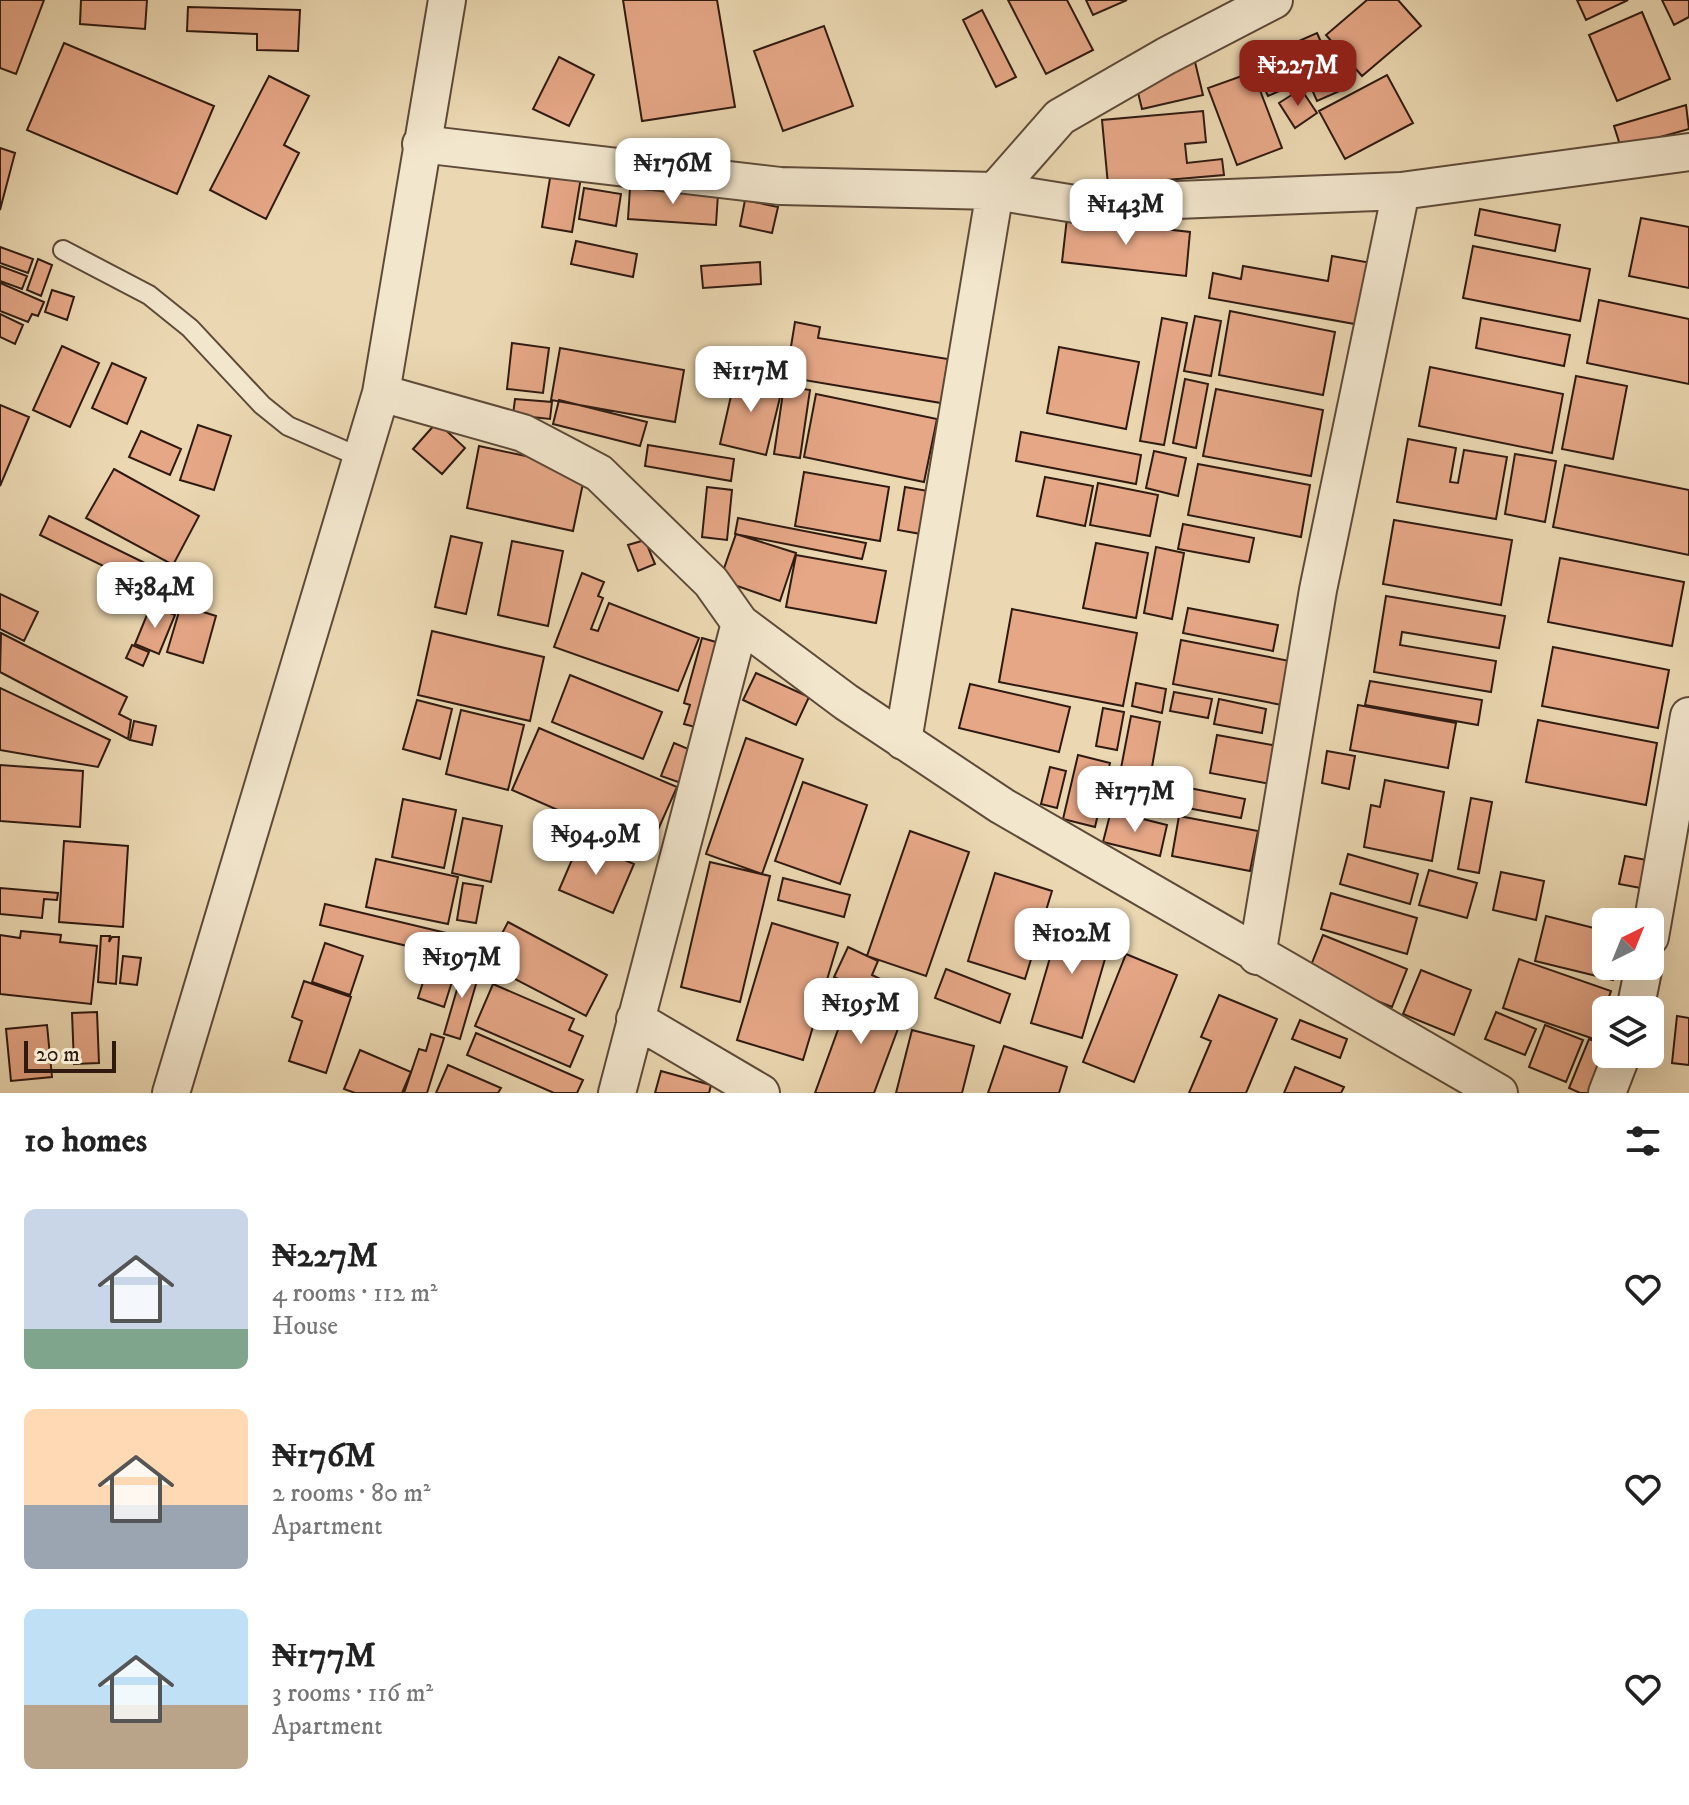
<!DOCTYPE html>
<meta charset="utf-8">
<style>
body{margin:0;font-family:"IM FELL DW Pica",serif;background:#f2f2f2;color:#222;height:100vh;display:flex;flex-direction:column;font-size:30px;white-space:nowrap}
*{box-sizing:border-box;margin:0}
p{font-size:26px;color:#767676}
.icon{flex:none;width:44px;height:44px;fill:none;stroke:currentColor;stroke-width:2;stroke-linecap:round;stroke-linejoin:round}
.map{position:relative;height:1093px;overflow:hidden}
.sheet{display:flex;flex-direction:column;background:#fff;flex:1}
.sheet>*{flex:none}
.needle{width:52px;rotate:43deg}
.controls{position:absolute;left:1592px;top:908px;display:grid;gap:16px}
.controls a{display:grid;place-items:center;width:72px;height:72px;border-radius:12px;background:#fff;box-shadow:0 8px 32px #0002;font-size:40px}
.scale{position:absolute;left:24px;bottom:20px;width:92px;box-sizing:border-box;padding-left:8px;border:4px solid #2f1a11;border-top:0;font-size:22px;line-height:28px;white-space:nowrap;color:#2f1a11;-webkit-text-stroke:6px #f2e6cd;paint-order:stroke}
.price{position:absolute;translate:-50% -68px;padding:0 18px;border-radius:16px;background:#fff;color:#222;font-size:26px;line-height:52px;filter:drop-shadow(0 2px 4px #0008)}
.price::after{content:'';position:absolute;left:50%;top:48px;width:24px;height:18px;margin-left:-12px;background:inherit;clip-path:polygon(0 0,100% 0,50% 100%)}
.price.current{background:#8f2418;color:#fff}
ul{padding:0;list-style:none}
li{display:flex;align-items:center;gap:24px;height:200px;padding:0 24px}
li span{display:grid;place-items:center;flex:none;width:224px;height:160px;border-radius:12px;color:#555}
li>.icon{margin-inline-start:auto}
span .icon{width:96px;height:96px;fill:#fffc;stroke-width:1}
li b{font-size:34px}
h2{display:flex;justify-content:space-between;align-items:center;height:96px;padding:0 24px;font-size:34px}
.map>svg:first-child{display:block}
</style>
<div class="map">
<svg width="1689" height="1093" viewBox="0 0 1689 1093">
<rect width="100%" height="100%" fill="#ebd8b2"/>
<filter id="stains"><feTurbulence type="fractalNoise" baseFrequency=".0025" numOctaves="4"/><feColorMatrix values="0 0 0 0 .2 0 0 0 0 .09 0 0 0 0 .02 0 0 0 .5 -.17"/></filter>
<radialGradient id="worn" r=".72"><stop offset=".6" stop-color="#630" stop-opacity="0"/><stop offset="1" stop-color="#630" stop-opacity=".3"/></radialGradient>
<path fill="#e6a787" stroke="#2f1a11" stroke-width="2" d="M0,0H44L16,74L0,68Z
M81,0H147L145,29L80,24Z
M623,0H717L735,107L642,121Z
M1008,0H1067L1093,50L1046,74Z
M1086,0H1127L1093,15Z
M1367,0H1398L1421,26L1362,76L1326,35Z
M1577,0H1628L1586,20Z
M1662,0H1689V17L1674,25Z
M188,7L300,10L298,51L257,50V34L187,31Z
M982,10L1016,77L996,87L963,20Z
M1642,12L1670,79L1617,101L1589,35Z
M824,26L853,106L783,131L754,51Z
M1317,33L1342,90L1317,101L1292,44Z
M64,43L214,106L177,194L27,130Z
M1283,43L1300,82L1268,96L1250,58Z
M559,57L594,75L569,126L533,109Z
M1195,62L1203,95L1142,109L1134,76Z
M1253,72L1282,148L1237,165L1208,88Z
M1387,75L1413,123L1345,159L1319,111Z
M269,76L309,96L284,145L299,153L266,219L210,190Z
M1301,89L1317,113L1295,128L1279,103Z
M1686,105L1689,129L1621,148L1614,126Z
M1203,111L1206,142L1185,144L1187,163L1222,159L1224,175L1108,185L1102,120Z
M0,148L15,153L0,210Z
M551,172L581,177L572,232L542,227Z
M584,188L621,194L616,226L579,219Z
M630,188L718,194L716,225L628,219Z
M745,200L778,207L772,233L740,226Z
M1480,209L1560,225L1555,251L1475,235Z
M1067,218L1190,232L1186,276L1062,262Z
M1641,218L1689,227V288L1629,276Z
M576,241L637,254L633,277L571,264Z
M1473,246L1590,269L1580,321L1463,298Z
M0,247L33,259L28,273L0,263Z
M1332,256L1377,264L1366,326L1209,298L1213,273L1241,279L1243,266L1328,281Z
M38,259L52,265L41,296L27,290Z
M760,262L761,284L703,288L701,266Z
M0,266L27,276L22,289L0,281Z
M0,283L44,302L38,316L32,314L28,322L0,311Z
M52,290L74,297L67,320L45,312Z
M1599,300L1689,319V384L1587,363Z
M1230,311L1335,332L1323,395L1219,375Z
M0,314L23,325L15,344L0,337Z
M1195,316L1221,321L1211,376L1184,371Z
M1162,318L1187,323L1164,445L1140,441Z
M1481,318L1570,335L1564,366L1476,348Z
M795,322L820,327L818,338L948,359L941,403L786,377Z
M512,343L549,348L543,393L507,389Z
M62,346L99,363L70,427L33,410Z
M1059,347L1139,362L1126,429L1047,413Z
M560,348L684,370L675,422L551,400Z
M112,363L146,378L127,424L92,408Z
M1430,367L1563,394L1552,453L1419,426Z
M736,374L783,385L766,455L720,444Z
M1576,376L1627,386L1613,459L1562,449Z
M1185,379L1208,384L1196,448L1173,443Z
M784,386L810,390L800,458L774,454Z
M1216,389L1323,410L1311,476L1203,456Z
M816,394L937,419L924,482L804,457Z
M515,399L552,402L550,419L513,415Z
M559,400L647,422L640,446L553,424Z
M0,405L29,417L0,486Z
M437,422L465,448L442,474L413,449Z
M198,425L231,436L214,490L180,480Z
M141,431L181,449L170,475L129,457Z
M1021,432L1141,455L1136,484L1016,461Z
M1408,439L1456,448L1450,482L1458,483L1464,450L1507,457L1496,519L1397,502Z
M648,445L734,459L731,481L645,466Z
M479,446L586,469L573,531L467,508Z
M1154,451L1186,458L1178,496L1146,488Z
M1515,454L1556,461L1545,522L1505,514Z
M1198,464L1310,485L1301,537L1188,515Z
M1565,465L1689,490V555L1553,527Z
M114,469L199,516L173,565L86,518Z
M804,472L889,487L880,541L795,526Z
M1045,477L1093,486L1085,526L1037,516Z
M1098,483L1158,495L1150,536L1090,525Z
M707,487L732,490L727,540L702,537Z
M905,487L928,491L921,534L898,530Z
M49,516L153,567L144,586L40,535Z
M738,518L866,543L862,559L735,534Z
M1394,520L1512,540L1501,605L1383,584Z
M1183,524L1254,538L1249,562L1178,549Z
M736,534L796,553L780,601L720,580Z
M451,536L482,543L466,614L435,607Z
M645,540L655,564L638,571L628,545Z
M512,541L563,551L548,626L498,615Z
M1096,543L1148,553L1136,618L1083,608Z
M1156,547L1184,553L1172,619L1144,613Z
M796,555L886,571L876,623L786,607Z
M1560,558L1684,582L1672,646L1548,622Z
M582,573L604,582L598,596L603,598L591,629L598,631L609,603L699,638L678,691L554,647Z
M0,594L38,612L24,641L0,629Z
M1386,596L1505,616L1499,648L1402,632L1400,645L1496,661L1491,692L1374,672Z
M151,605L175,615L159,654L135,644Z
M181,605L216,616L203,663L167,652Z
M1188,608L1278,625L1273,651L1183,633Z
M1012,609L1137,633L1123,706L999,682Z
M432,631L544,657L530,721L418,695Z
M1,633L127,697L119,714L131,720L128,739L0,672Z
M702,638L730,646L706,730L684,724L690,705L684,703Z
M1181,640L1295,662L1287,706L1173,684Z
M132,645L149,652L143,666L126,658Z
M1553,647L1669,670L1658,728L1542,706Z
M756,673L809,697L796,725L743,700Z
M570,675L662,712L643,759L552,722Z
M1370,681L1482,700L1478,725L1365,705Z
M1136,683L1166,689L1162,713L1132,706Z
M970,684L1070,707L1059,752L959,728Z
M0,688L110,740L98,767L0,750Z
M1174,692L1212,699L1208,718L1170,711Z
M1219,699L1266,709L1262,733L1214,724Z
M417,700L452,709L440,759L403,749Z
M1358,705L1456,723L1448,768L1350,750Z
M1103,708L1124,712L1117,750L1096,746Z
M461,710L524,725L508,790L446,774Z
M1131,716L1160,722L1147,795L1117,789Z
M1538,720L1657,743L1646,805L1526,782Z
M134,721L156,726L152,745L130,740Z
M539,728L677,787L649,850L512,790Z
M1217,735L1283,747L1276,785L1210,773Z
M746,738L803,759L762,874L706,854Z
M674,743L693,751L681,783L661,776Z
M1327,751L1355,756L1349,789L1322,783Z
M1078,755L1110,763L1095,827L1063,819Z
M0,765L83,771L80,827L0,821Z
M1050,767L1066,771L1057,808L1041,804Z
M1385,780L1444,792L1432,861L1364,847L1371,805L1380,807Z
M803,782L867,805L840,884L775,861Z
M1159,782L1245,799L1241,818L1155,802Z
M1471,798L1492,802L1479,873L1458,869Z
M403,799L456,810L444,868L392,857Z
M1111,811L1167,825L1160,856L1103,842Z
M1179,816L1258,831L1250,871L1172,856Z
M463,818L502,826L491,882L452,873Z
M910,831L969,852L926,976L867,956Z
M64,841L128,846L123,927L59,922Z
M580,841L634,864L613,913L559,890Z
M1348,854L1418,874L1410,904L1340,884Z
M1625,856L1663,863L1657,891L1619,884Z
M376,859L458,877L448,924L366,907Z
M710,862L770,876L740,1002L681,987Z
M1429,870L1477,883L1467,918L1419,905Z
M1501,872L1544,881L1536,920L1493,910Z
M995,873L1052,891L1025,979L968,961Z
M783,878L850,895L844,917L778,900Z
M463,883L483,886L476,923L457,920Z
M0,888L58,893L57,900L44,899L42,918L0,914Z
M1331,893L1417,918L1407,954L1321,929Z
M325,904L463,937L457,958L320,925Z
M1063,913L1114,928L1082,1038L1031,1023Z
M1546,916L1606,931V966H1616L1613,980L1535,961Z
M508,922L607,975L586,1016L486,964Z
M772,923L838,943L803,1060L737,1040Z
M21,931L61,935L60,942L97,946L91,1004L0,994V935L20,938Z
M1323,935L1407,969L1392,1007L1308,973Z
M101,936H110L109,942L112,937H119L116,984L98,982Z
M325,943L363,956L350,995L312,982Z
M848,947L878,961L872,975L901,989L893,1005L834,977Z
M1126,954L1177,975L1134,1082L1083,1062Z
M123,956L141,958L137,985L120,983Z
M1519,959L1611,991L1594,1039L1503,1008Z
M465,962L481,967L460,1039L444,1034Z
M429,963L455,972L444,1007L418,998Z
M946,969L1010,994L1000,1023L935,998Z
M1421,970L1471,990L1454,1035L1403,1014Z
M304,981L351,997L326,1073L289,1061L302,1021L292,1017Z
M493,984L574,1019L569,1030L583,1036L570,1067L475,1026Z
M852,991L905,1010L874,1093H815Z
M1219,995L1277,1019L1246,1093H1189L1211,1041L1201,1037Z
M97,1012L99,1063L74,1064L72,1013Z
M1496,1012L1536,1029L1525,1055L1485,1039Z
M1677,1016L1689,1018V1065L1672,1063Z
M1300,1020L1347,1039L1340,1058L1292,1039Z
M47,1025L52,1077L11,1081L6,1029Z
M1545,1025L1583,1040L1566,1082L1529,1067Z
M912,1030L974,1046L962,1093H896Z
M476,1033L583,1080L577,1093H554L467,1055Z
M431,1034L444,1038L427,1093H404L419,1049L426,1051Z
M1589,1039L1606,1046V1054L1594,1093H1580L1569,1088Z
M1004,1046L1067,1067L1059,1093H988Z
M360,1050L411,1072L402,1093H355L344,1089Z
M448,1065L501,1088L498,1093H436Z
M1295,1067L1344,1087L1341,1093H1284Z
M661,1071L711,1085L709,1093H655Z"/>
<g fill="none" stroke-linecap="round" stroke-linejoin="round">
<defs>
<path id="service" d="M63,250L149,295L190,328L262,405L288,426L362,458"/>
<path id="minor" d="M421,144L780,186L995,191L1075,204L1401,191L1689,152
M381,393L523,433L599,473L711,582L740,623L846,702L1002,806L1499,1093
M903,741L995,191L1060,117L1166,56L1274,0
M1650,937L1689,716
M1257,956L1318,590L1401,191
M1635,1010L1644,966
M635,1019L761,1093
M171,1093L381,393L447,0
M617,1093L740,623
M1607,1093L1622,1054"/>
</defs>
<use href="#service" stroke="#5e4a39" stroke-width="22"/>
<use href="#minor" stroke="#5e4a39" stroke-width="40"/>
<use href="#service" stroke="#f2e6cd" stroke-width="18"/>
<use href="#minor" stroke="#f2e6cd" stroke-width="36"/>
</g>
<rect width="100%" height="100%" filter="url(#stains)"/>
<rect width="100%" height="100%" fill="url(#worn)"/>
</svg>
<div class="controls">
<a><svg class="needle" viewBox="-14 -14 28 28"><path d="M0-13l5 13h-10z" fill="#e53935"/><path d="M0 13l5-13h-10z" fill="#767676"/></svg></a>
<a><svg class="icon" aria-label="layers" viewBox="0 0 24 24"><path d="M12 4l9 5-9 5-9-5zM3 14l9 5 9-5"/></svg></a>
</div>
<div class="scale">20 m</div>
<b class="price current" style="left:1298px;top:108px">₦227M</b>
<b class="price" style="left:673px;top:206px">₦176M</b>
<b class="price" style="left:1126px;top:247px">₦143M</b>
<b class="price" style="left:751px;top:414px">₦117M</b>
<b class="price" style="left:155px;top:630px">₦384M</b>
<b class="price" style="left:1135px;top:834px">₦177M</b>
<b class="price" style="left:596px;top:877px">₦94.9M</b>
<b class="price" style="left:1072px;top:976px">₦102M</b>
<b class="price" style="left:462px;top:1000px">₦197M</b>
<b class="price" style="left:861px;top:1046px">₦195M</b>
</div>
<section class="sheet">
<h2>10 homes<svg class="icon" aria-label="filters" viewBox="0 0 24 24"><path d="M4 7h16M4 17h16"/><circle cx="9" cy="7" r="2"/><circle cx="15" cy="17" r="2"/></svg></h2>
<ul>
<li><span style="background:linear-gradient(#c9d6e8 75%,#7fa58c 0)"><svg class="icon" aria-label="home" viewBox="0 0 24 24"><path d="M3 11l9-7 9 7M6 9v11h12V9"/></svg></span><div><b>₦227M</b><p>4 rooms · 112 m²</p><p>House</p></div><svg class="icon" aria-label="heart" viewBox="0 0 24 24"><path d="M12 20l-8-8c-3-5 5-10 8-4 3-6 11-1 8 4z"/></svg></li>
<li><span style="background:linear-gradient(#ffd9b3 60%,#9aa5b1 0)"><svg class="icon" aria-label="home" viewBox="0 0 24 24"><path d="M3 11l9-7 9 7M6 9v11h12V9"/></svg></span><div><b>₦176M</b><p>2 rooms · 80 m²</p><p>Apartment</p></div><svg class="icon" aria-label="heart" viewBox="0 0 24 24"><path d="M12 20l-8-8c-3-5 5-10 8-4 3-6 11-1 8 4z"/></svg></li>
<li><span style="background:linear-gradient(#bfe0f5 60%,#b9a48a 0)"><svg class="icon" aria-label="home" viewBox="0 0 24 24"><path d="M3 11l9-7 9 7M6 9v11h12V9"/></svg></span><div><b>₦177M</b><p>3 rooms · 116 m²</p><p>Apartment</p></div><svg class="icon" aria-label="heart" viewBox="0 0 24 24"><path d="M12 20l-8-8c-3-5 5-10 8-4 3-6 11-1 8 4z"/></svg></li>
</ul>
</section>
